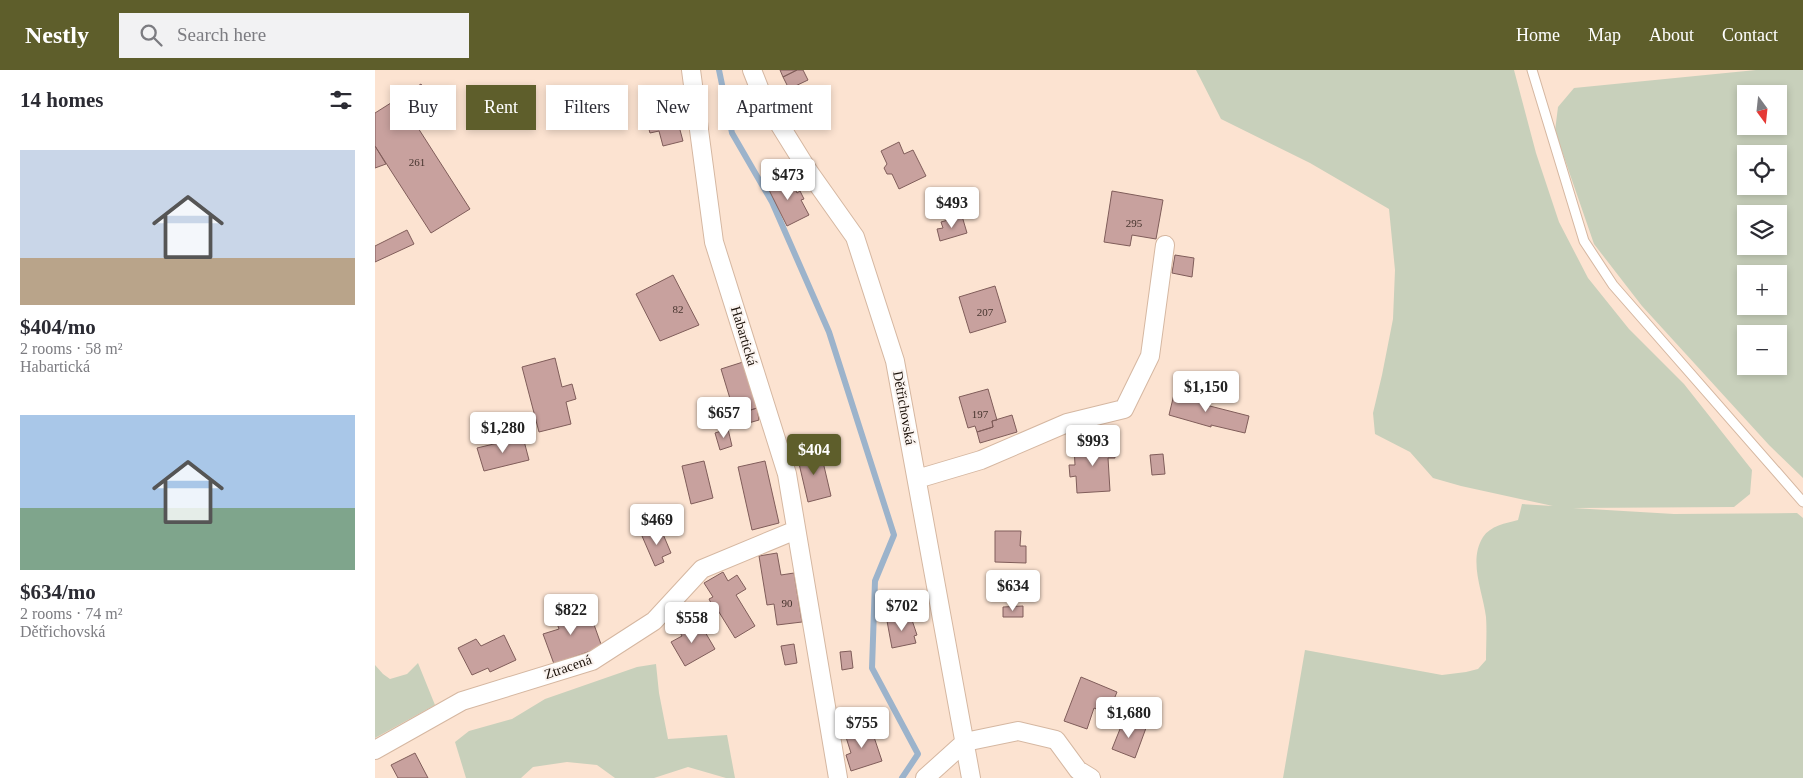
<!DOCTYPE html>
<meta charset="utf-8">
<style>
body{margin:0;font-family:"Times New Roman",serif;background:#f2f2f3;color:#2b2b33;height:100vh;display:flex;flex-direction:column;font-size:19px;white-space:nowrap}
*{box-sizing:border-box;margin:0}
p{font-size:16px;color:#7c7c81}
.icon{flex:none;width:28px;height:28px;fill:none;stroke:currentColor;stroke-width:2;stroke-linecap:round;stroke-linejoin:round}
.map{position:relative;flex:1;overflow:hidden}
.panel{display:flex;flex-direction:column;background:#fff;width:375px}
.panel>*{flex:none}
.banner{position:absolute;left:15px;top:15px;width:475px;height:45px;display:flex;gap:10px}
.needle{width:32px;rotate:165deg}
.fabs{position:absolute;left:1362px;top:15px;display:grid;gap:10px}
.fabs a{display:grid;place-items:center;width:50px;height:50px;border-radius:0px;background:#fff;box-shadow:0 2px 8px #0003;font-size:25px}
.price{position:absolute;translate:-50% -42px;padding:0 11px;border-radius:5px;background:#fff;color:#222;font-size:16px;line-height:32px;filter:drop-shadow(0 1px 2px #0008)}
.price::after{content:'';position:absolute;left:50%;top:30px;width:15px;height:11px;margin-left:-8px;background:inherit;clip-path:polygon(0 0,100% 0,50% 100%)}
.price.current{background:#5e5e2b;color:#fff}
ul{padding:0;list-style:none}
li{display:grid;align-content:center;gap:10px;height:265px;padding:0 20px}
li span{display:grid;place-items:center;height:155px;border-radius:0px;color:#555}
li>.icon{margin-inline-start:auto}
span .icon{width:90px;height:90px;fill:#fffc;stroke-width:1}
li b{font-size:21px}
h2{display:flex;justify-content:space-between;align-items:center;height:60px;padding:0 20px;font-size:21px}
.tag{padding:0 18px;border-radius:0px;background:#fff;box-shadow:0 2px 8px #0003;font-size:18px;line-height:45px}
.tag.current{background:#5e5e2b;color:#fff}
header{display:flex;align-items:center;gap:30px;box-sizing:border-box;height:70px;padding:0 25px;background:#5e5e2b;color:#fff}
header strong{font-size:24px}
nav{display:flex;gap:28px;margin-inline-start:auto;font-size:18px}
.search{width:350px;height:45px;background:#f2f2f3;display:flex;align-items:center;gap:12px;box-sizing:border-box;padding:0 18px;border-radius:0px;color:#7c7c81;font-size:19px}
main{display:flex;flex:1;min-height:0}
.map>svg:first-child{display:block}
</style>
<header>
<strong>Nestly</strong>
<div class="search"><svg class="icon" aria-label="search" viewBox="0 0 24 24"><circle cx="10" cy="10" r="6"/><path d="M15 15l6 6"/></svg>Search here</div>
<nav><a>Home</a><a>Map</a><a>About</a><a>Contact</a></nav>
</header>
<main>
<section class="panel">
<h2>14 homes<svg class="icon" aria-label="filters" viewBox="0 0 24 24"><path d="M4 7h16M4 17h16"/><circle cx="9" cy="7" r="2"/><circle cx="15" cy="17" r="2"/></svg></h2>
<ul>
<li><span style="background:linear-gradient(#c9d6e8 70%,#b9a48a 0)"><svg class="icon" aria-label="home" viewBox="0 0 24 24"><path d="M3 11l9-7 9 7M6 9v11h12V9"/></svg></span><div><b>$404/mo</b><p>2 rooms · 58 m²</p><p>Habartická</p></div></li>
<li><span style="background:linear-gradient(#a9c7e8 60%,#7fa58c 0)"><svg class="icon" aria-label="home" viewBox="0 0 24 24"><path d="M3 11l9-7 9 7M6 9v11h12V9"/></svg></span><div><b>$634/mo</b><p>2 rooms · 74 m²</p><p>Dětřichovská</p></div></li>
</ul>
</section>
<div class="map">
<svg width="1428" height="708" viewBox="0 0 1428 708">
<rect width="100%" height="100%" fill="#fce3d1"/>
<path fill="#c8d0bb" fill-rule="evenodd" d="M821,0H1139L1161,83L1184,152L1213,208L1254,259L1309,314L1377,400L1375,424L1359,437L1198,438L1299,444L1422,443L1428,448V708H908L930,580L1067,605L1091,602L1103,599L1111,590C1111,576 1112,561 1111,547C1108,522 1093,491 1108,467C1115,456 1131,453 1143,450L1147,434L1178,436L1086,416L1058,408L1035,382L1000,364L998,343L1007,305L1018,249L1020,200L1014,139L935,93L846,49Z
M1381,0H1428V408L1394,375L1267,236L1219,174L1180,61L1183,37L1199,18ZM1371,24H1404V56H1371ZM1371,84H1404V116H1371ZM1371,144H1404V176H1371ZM1371,204H1404V236H1371ZM1371,264H1404V296H1371Z
M43,593L60,635L0,668V595L8,604L15,609L32,604Z
M281,594L284,623L293,669L352,665L360,708H351L313,697L279,708H240L222,695L192,692L158,697L146,708H91L80,672L94,661L137,649L170,629L262,597Z"/>
<g fill="none" stroke-linecap="round" stroke-linejoin="round">
<path stroke="#9cb3cb" stroke-width="6" d="M344,0L357,63L397,132L454,262L519,465L500,511L497,598L543,684L527,708"/>
</g>
<path fill="#c8a19e" stroke="#805d5a" d="M405,0H422L408,7Z
M422,0H428L433,10L414,19L408,7Z
M46,14L58,33L36,47L95,139L56,163L0,76V43Z
M295,23L308,71L288,76L284,61L275,63L268,38L275,36L273,28Z
M524,72L529,84L538,80L551,106L524,119L517,104H512L509,98L512,94L506,81Z
M0,76L11,94L0,98Z
M413,105L422,123L425,121L429,129L426,130L434,145L412,156L392,116Z
M737,121L788,130L781,169L757,165L755,176L729,172Z
M587,146L592,163L565,171L562,159L568,158L566,152Z
M32,160L39,174L0,192V176Z
M800,185L819,188L817,207L797,203Z
M298,205L324,255L285,271L261,224Z
M620,216L631,252L595,263L584,227Z
M180,288L187,317L197,314L201,329L191,332L196,354L164,362L147,297Z
M368,292L382,338L360,345L346,299Z
M613,319L622,350L617,351L618,357L602,362L600,356L593,358L584,327Z
M800,320L829,327L827,334L874,346L870,363L836,355V357L794,345Z
M382,338L384,350L363,356L360,345Z
M637,345L642,362L605,373L602,362L618,357L617,351Z
M353,359L357,376L345,380L340,363Z
M148,367L154,390L109,401L102,378Z
M738,369L740,388H733L735,421L702,423L701,406L695,407L694,395H700L699,376L725,374V370Z
M445,379L456,426L433,432L422,385Z
M788,384L790,404L777,405L775,385Z
M329,391L338,428L316,434L307,396Z
M390,391L404,453L377,460L363,397Z
M285,457L296,483L287,487L289,492L280,496L267,466Z
M620,461H646L645,476H651V493L620,492Z
M402,483L406,505L419,503L427,552L402,555L399,534L392,535L384,486Z
M348,502L353,511L362,505L371,519L361,525L380,556L360,568L339,534L337,535L334,529L338,527L329,513Z
M196,533L201,548L208,546L210,552L217,549L227,577L179,594L168,564L184,559L177,540Z
M648,536V547H628V537Z
M536,547L542,565L539,566L541,573L517,578L512,551Z
M311,555L315,561L326,555L340,579L310,596L296,572L307,566L303,559Z
M129,565L141,590L115,602L113,598L97,605L83,578L101,569L106,576Z
M419,574L422,593L410,595L406,576Z
M476,581L478,598L467,600L465,582Z
M706,607L742,622L733,644L719,638L712,659L689,651Z
M749,649L771,658L760,688L737,679Z
M495,655L507,691L476,701L471,685L476,683L470,664Z
M40,683L53,708H23L16,695Z"/>
<g fill="none" stroke-linecap="round" stroke-linejoin="round">
<defs>
<path id="service" d="M1157,0L1209,171L1238,215L1428,432"/>
<path id="minor" d="M316,0L339,172L412,404L463,708
M377,0L388,28L434,102L480,167L520,291L596,708
M542,409L606,390L692,353L749,339L775,286L790,175
M0,680L87,631L217,591L279,551L327,499L421,460
M550,708L590,672L643,661L681,670L703,700L716,708"/>
</defs>
<use href="#service" stroke="#d5b7a1" stroke-width="11"/>
<use href="#minor" stroke="#d5b7a1" stroke-width="20"/>
<use href="#service" stroke="#fff" stroke-width="9"/>
<use href="#minor" stroke="#fff" stroke-width="18"/>
</g>
<g text-anchor="middle" dominant-baseline="central" stroke-width="4" stroke-linejoin="round" paint-order="stroke">
<g font-size="11" fill="#46342e">
<text x="42" y="92">261</text>
<text x="759" y="153">295</text>
<text x="303" y="239">82</text>
<text x="610" y="242">207</text>
<text x="605" y="344">197</text>
<text x="412" y="533">90</text>
</g>
<g font-size="14" fill="#1a1008" stroke="#fbf4f0">
<text transform="translate(369 266) rotate(73)">Habartická</text>
<text transform="translate(529 338) rotate(80)">Dětřichovská</text>
<text transform="translate(193 597) rotate(-19)">Ztracená</text>
</g>
</g>
</svg>
<div class="fabs">
<a><svg class="needle" viewBox="-14 -14 28 28"><path d="M0-13l5 13h-10z" fill="#e53935"/><path d="M0 13l5-13h-10z" fill="#7c7c81"/></svg></a>
<a><svg class="icon" aria-label="locate" viewBox="0 0 24 24"><circle cx="12" cy="12" r="6"/><path d="M12 2v4M12 18v4M2 12h4M18 12h4"/></svg></a>
<a><svg class="icon" aria-label="layers" viewBox="0 0 24 24"><path d="M12 4l9 5-9 5-9-5zM3 14l9 5 9-5"/></svg></a>
<a>+</a>
<a>−</a>
</div>
<b class="price" style="left:413px;top:131px">$473</b>
<b class="price" style="left:577px;top:159px">$493</b>
<b class="price" style="left:831px;top:343px">$1,150</b>
<b class="price" style="left:349px;top:369px">$657</b>
<b class="price" style="left:128px;top:384px">$1,280</b>
<b class="price" style="left:718px;top:397px">$993</b>
<b class="price current" style="left:439px;top:406px">$404</b>
<b class="price" style="left:282px;top:476px">$469</b>
<b class="price" style="left:638px;top:542px">$634</b>
<b class="price" style="left:527px;top:562px">$702</b>
<b class="price" style="left:196px;top:566px">$822</b>
<b class="price" style="left:317px;top:574px">$558</b>
<b class="price" style="left:754px;top:669px">$1,680</b>
<b class="price" style="left:487px;top:679px">$755</b>
<div class="banner">
<a class="tag">Buy</a>
<a class="tag current">Rent</a>
<a class="tag">Filters</a>
<a class="tag">New</a>
<a class="tag">Apartment</a>
</div>
</div>
</main>
